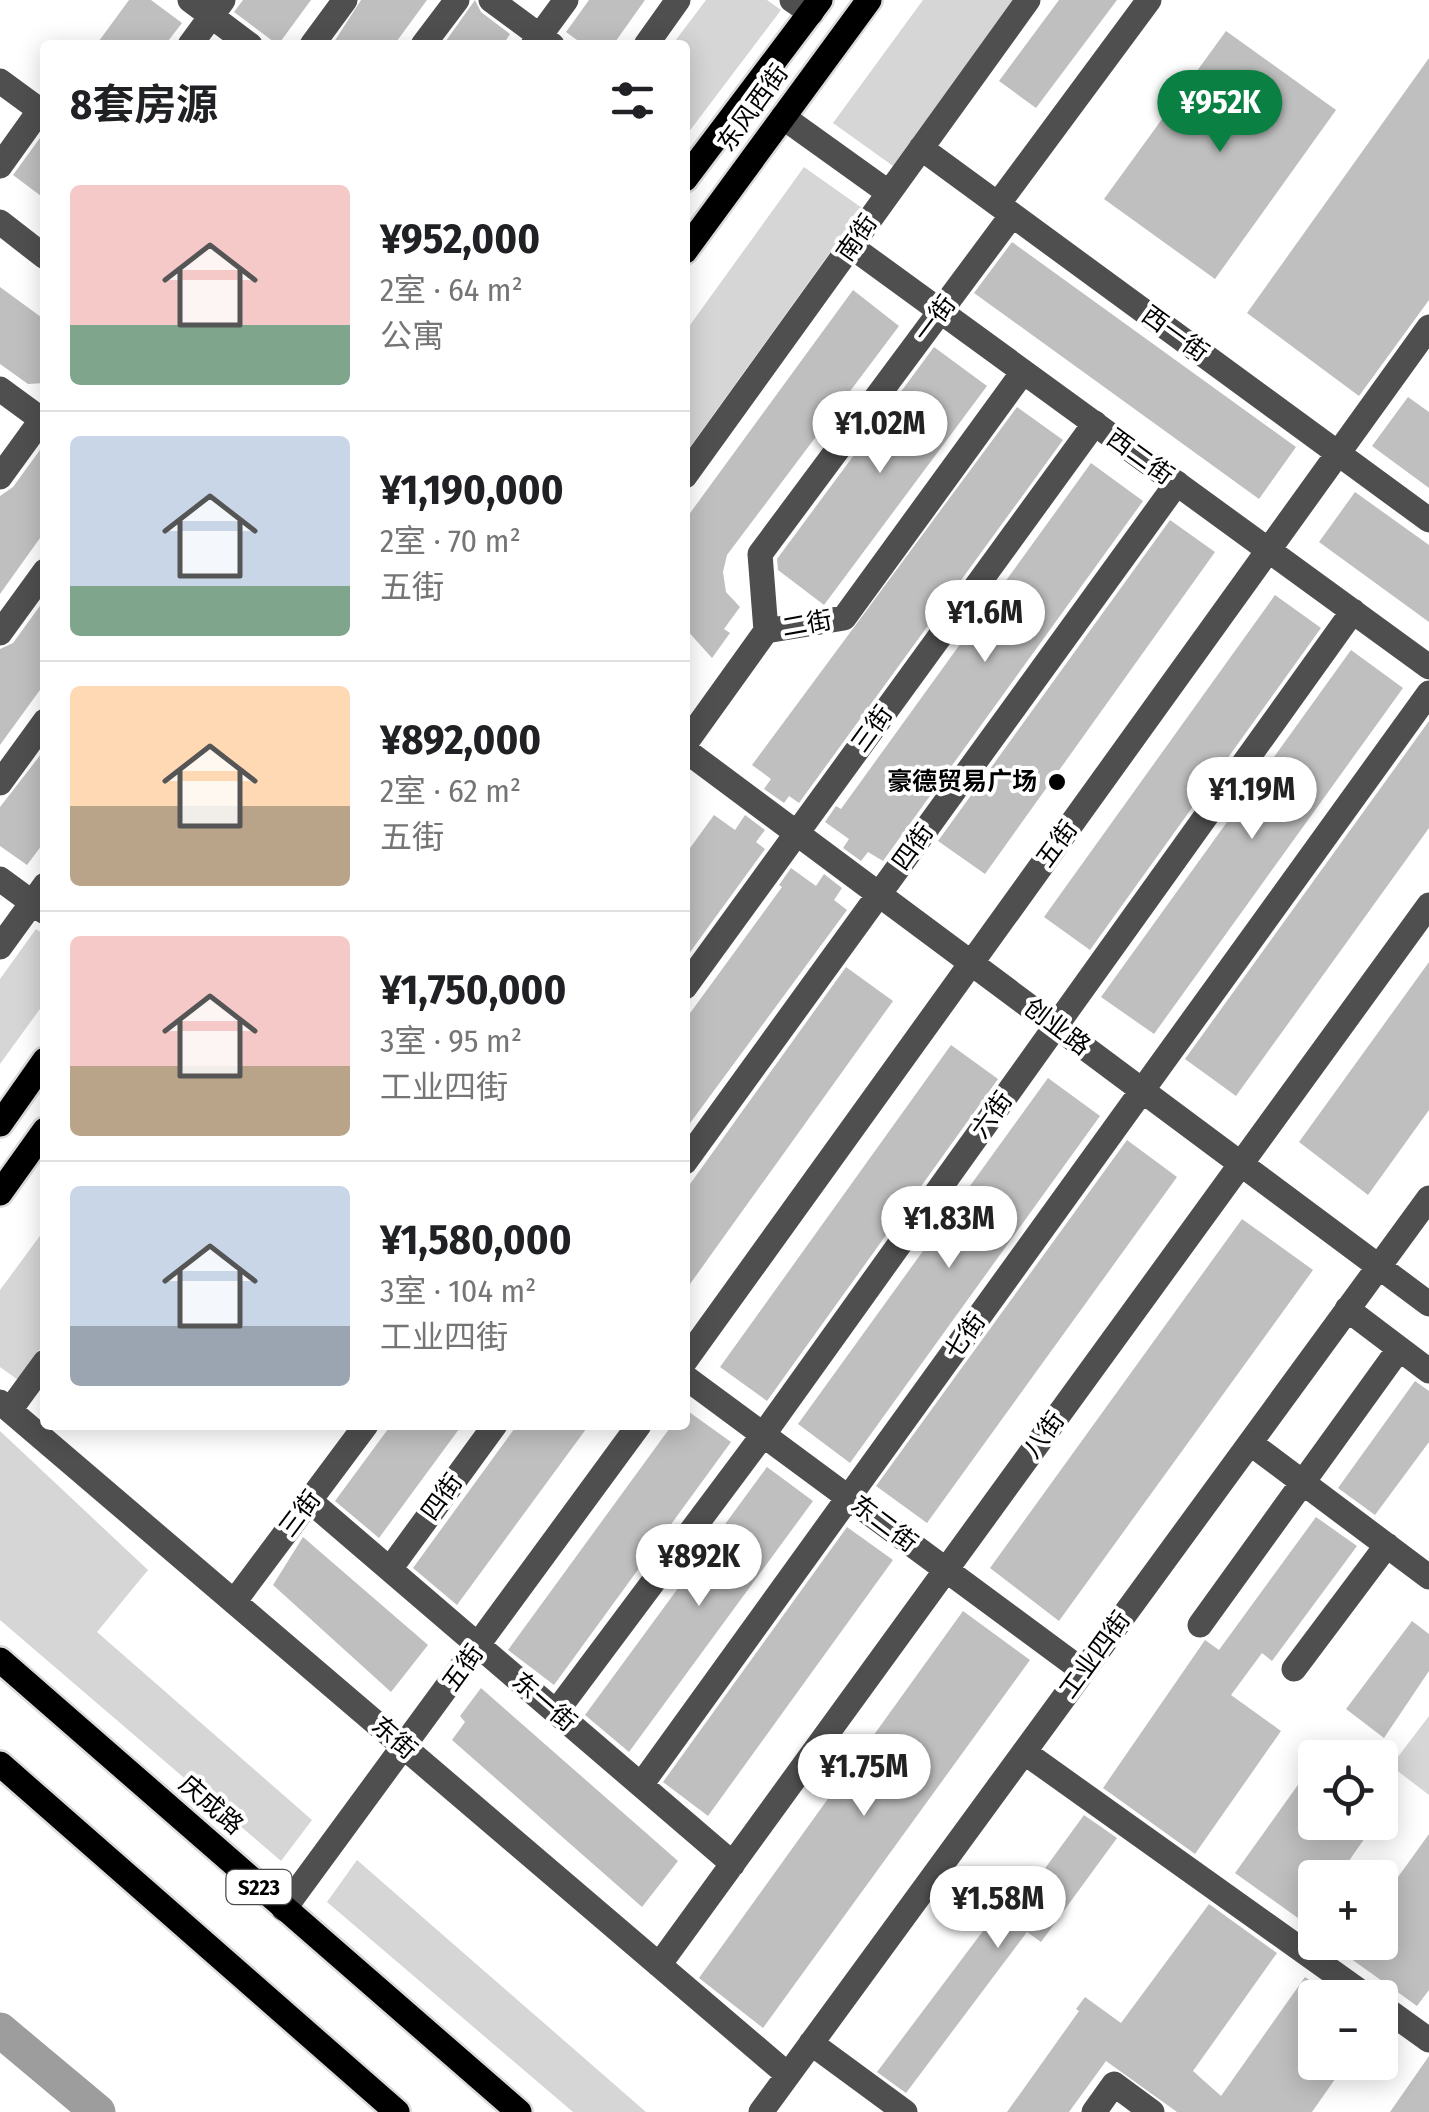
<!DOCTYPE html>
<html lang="zh">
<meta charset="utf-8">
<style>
body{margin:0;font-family:"Fira Sans Condensed","Noto Sans SC",sans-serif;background:#f2f2f2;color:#202124;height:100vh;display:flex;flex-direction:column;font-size:38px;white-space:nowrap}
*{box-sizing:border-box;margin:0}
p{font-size:32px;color:#757577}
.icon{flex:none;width:55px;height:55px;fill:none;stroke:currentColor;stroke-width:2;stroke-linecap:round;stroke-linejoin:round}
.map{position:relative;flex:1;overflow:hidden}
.details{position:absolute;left:40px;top:40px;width:650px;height:1390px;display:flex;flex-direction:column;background:#fff;border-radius:10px;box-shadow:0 5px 25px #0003}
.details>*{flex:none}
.controls{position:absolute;left:1298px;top:1740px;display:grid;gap:20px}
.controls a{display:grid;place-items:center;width:100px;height:100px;border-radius:10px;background:#fff;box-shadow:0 5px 25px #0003;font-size:50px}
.price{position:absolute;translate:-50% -85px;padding:0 22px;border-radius:35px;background:#fff;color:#222;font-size:32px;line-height:65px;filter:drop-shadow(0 2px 5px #0008)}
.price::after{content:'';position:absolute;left:50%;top:60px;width:30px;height:22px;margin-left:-15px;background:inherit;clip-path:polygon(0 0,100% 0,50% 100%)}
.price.active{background:#0b8043;color:#fff}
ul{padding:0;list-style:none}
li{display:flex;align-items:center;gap:30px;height:250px;padding:0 30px}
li+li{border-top:2px solid #e0e0e0}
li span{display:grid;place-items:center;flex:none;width:280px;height:200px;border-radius:10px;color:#555}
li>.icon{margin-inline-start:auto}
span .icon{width:120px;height:120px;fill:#fffc;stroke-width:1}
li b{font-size:42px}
h2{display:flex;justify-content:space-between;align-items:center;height:120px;padding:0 30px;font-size:42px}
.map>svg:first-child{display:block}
</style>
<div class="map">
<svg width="1429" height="2112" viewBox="0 0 1429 2112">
<rect width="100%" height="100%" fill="#fff"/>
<path fill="#d6d6d6" d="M706,0H767L781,10L685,137V45H672Z
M923,0H1013L893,166L833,123Z
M804,167L862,208L685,454V332Z
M36,929L45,935V1002L0,1064V979Z
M45,1229V1342L18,1380L0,1367V1290Z
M0,1431L148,1570L97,1632L312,1820L281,1861L0,1620Z
M1429,1716V1795L1391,1766Z
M357,1860L646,2112H573L327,1902Z"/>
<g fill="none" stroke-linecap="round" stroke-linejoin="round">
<path stroke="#9d9d9d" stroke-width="35" d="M0,2030L98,2112"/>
</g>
<path fill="#bfbfbf" d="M129,0H151L182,23L165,45H96Z
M243,0H311L278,45L234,12Z
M361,0H427L394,45H332Z
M475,0L481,12L510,34L503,45H443Z
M589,0H645L613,45H584L566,32Z
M1059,0H1117L1036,108L999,81Z
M1226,31L1336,110L1215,279L1104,199Z
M1429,58V300L1359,396L1247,313Z
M45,131V199L13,175Z
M1012,242L1296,447L1259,499L974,293Z
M0,287L45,320V383L28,384L0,364Z
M853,290L899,326L727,555L723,572L726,592L740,607L724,629L730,633L712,658L685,628V520Z
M934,347L987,386L824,605L778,570L777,559Z
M1408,397L1429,412V488L1372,446Z
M1017,407L1063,440L799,803L789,796L784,803L764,789L771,779L752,765Z
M45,443V531L0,594V496L13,487Z
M1091,463L1143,501L883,861L868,852L861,861L843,848L849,839L825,822L836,806L841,809Z
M1355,492L1429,545V622L1319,542Z
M1170,520L1215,552L985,874L938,841Z
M1275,595L1321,628L1090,950L1044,917Z
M45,599V683L0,745V649L13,643Z
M1351,650L1403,688L1154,1034L1101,997Z
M1429,721V828L1236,1096L1185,1059Z
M45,749V841L27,865L0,846V807Z
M714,815L735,830L745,815L765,830L756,842L765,849L685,959V855Z
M791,868L816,886L824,874L842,888L834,900L847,910L685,1130V1020L782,887L779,885Z
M1429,962V1110L1368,1195L1299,1142Z
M846,967L893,1001L685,1291V1191Z
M951,1045L998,1079L767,1401L720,1367Z
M1048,1078L1100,1116L850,1463L798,1424Z
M1127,1140L1177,1177L927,1523L876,1486Z
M1242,1219L1313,1270L1059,1621L990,1568Z
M1415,1381L1429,1391V1442L1375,1515L1338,1488Z
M685,1409L731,1442L554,1685L508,1650L672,1425H685Z
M391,1425H462L379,1538L335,1501Z
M517,1425H589L457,1605L413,1568Z
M767,1467L813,1501L629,1752L585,1715Z
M1316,1517L1357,1546L1272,1661L1262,1653L1231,1695L1281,1731L1195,1854L1103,1788L1205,1640L1219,1650Z
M847,1527L893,1560L708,1816L663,1782Z
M303,1537L428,1645L391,1692L273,1585Z
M963,1611L1030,1660L763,2028L699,1978Z
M1412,1621L1429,1634V1671L1384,1738L1346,1709Z
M481,1688L678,1861L642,1907L452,1740L465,1722L460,1716Z
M1315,1761V1822H1376L1337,1878H1315V1908L1305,1923L1235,1873Z
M1084,1815L1117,1838L1041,1942L1027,1932L906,2093L877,2072L995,1915L1005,1923Z
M1429,1834V1990L1417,2006L1343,1953L1350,1942H1380V1902Z
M1209,1904L1277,1953L1193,2071L1221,2096L1305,1977L1334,1998H1315V2062H1347L1312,2112H1177L1106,2061L1069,2112H1007L1079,2011L1076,2009L1085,1997L1121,2023Z
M1429,2056V2112H1390Z"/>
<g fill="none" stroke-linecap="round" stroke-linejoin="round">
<defs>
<path id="major" d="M685,179L820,0
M685,251L869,0
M0,1124L45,1060
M0,1193L45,1130
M0,1660L519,2112
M0,1764L397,2112"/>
</defs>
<use href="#major" stroke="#dbdbdb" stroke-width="30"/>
<path stroke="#4f4f4f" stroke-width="25" d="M190,0L250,45
M491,0L552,45
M792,0L811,13
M190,45L223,0
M312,45L345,0
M423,45L457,0
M533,45L566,0
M646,45L678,0
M0,81L45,114
M783,117L889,193
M921,148L1429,520
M0,166L40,110
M998,204L1149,0
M0,222L45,257
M852,247L1429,667
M0,389L45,422
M685,476L1028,0
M0,477L45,415
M766,631L760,554L1012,215
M766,631L844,618L1023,372
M0,633L45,571
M685,744L766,631
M685,750L1429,1304
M0,783L45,721
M0,879L45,912
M0,947L45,885
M685,987L1095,423
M685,1162L1177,483
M1347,1309L1429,1371
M685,1361L1429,327
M685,1377L1083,1671
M0,1402L788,2075
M10,1410L45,1362
M1250,1443L1429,1577
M310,1501L733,1864
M390,1569L495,1425
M234,1602L366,1425
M1200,1625L1399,1349
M1294,1669L1387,1545
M556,1712L763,1435L1353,611
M1024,1752L1369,1998
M641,1785L1429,693
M284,1909L639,1425
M659,1965L1429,905
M1380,2005L1429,2040
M811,2043L905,2112
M761,2112L1429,1198
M1094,2112L1114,2084L1152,2112"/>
<use href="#major" stroke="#000" stroke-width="25"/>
</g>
<circle fill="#000" stroke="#fff" stroke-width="4" cx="1057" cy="782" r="10"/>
<g text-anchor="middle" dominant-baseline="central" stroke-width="8" stroke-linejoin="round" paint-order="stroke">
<rect fill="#fff" stroke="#4c4c4c" stroke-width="2.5" x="226.5" y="1870" width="65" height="34" rx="8"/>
<g font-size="22" font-weight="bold" fill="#000">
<text x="259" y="1887">S223</text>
</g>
<g font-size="25" fill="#000" stroke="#fff">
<text transform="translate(753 108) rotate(-54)">东风西街</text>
<text transform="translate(857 238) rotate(-55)">南街</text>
<text transform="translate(935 319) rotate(-53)">一街</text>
<text transform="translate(1175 334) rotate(36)">西一街</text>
<text transform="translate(1140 457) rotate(36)">西二街</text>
<text transform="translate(807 624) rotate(-10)">二街</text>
<text transform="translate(872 729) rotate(-54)">三街</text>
<text transform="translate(1057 844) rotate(-54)">五街</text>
<text transform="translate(913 847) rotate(-54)">四街</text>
<text transform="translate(1057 1027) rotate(37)">创业路</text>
<text transform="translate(992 1115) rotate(-54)">六街</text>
<text transform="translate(965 1336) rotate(-54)">七街</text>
<text transform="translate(1044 1435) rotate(-54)">八街</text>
<text transform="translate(442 1497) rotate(-54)">四街</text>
<text transform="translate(300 1514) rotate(-53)">三街</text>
<text transform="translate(884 1524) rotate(37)">东二街</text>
<text transform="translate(1095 1655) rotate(-54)">工业四街</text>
<text transform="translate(463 1668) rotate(-54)">五街</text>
<text transform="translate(544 1702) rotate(41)">东一街</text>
<text transform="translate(394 1738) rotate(41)">东街</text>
<text transform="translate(211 1805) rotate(41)">庆成路</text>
</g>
<g font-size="25" font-weight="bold" fill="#000" stroke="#fff" text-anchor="end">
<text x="1037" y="782">豪德贸易广场</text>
</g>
</g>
</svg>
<div class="controls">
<a><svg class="icon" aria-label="locate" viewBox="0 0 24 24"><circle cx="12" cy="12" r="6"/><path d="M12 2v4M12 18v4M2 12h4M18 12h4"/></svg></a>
<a>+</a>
<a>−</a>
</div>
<b class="price active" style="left:1220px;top:155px">¥952K</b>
<b class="price" style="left:880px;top:476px">¥1.02M</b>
<b class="price" style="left:985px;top:665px">¥1.6M</b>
<b class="price" style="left:1252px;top:842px">¥1.19M</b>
<b class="price" style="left:949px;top:1271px">¥1.83M</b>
<b class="price" style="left:699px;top:1609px">¥892K</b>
<b class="price" style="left:864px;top:1819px">¥1.75M</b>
<b class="price" style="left:998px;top:1951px">¥1.58M</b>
<section class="details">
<h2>8套房源<svg class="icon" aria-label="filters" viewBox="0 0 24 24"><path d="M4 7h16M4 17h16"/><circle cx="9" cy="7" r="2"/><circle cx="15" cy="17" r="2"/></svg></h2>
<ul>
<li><span style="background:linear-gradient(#f6c9c9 70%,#7fa58c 0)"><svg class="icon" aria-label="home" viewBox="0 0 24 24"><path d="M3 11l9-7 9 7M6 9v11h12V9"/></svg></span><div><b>¥952,000</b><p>2室 · 64 m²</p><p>公寓</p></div></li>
<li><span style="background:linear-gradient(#c9d6e8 75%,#7fa58c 0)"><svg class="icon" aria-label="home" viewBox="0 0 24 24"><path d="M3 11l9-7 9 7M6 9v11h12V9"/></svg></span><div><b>¥1,190,000</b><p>2室 · 70 m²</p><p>五街</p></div></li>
<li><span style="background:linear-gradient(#ffd9b3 60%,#b9a48a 0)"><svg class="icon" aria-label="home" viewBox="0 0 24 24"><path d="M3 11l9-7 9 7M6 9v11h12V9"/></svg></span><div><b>¥892,000</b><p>2室 · 62 m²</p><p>五街</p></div></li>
<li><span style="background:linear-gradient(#f6c9c9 65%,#b9a48a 0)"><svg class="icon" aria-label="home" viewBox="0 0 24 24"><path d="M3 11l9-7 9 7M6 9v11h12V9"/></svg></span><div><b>¥1,750,000</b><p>3室 · 95 m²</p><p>工业四街</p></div></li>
<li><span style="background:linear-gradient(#c9d6e8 70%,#9aa5b1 0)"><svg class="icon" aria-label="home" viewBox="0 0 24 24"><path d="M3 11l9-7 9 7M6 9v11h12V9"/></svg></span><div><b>¥1,580,000</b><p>3室 · 104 m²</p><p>工业四街</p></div></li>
</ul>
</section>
</div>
